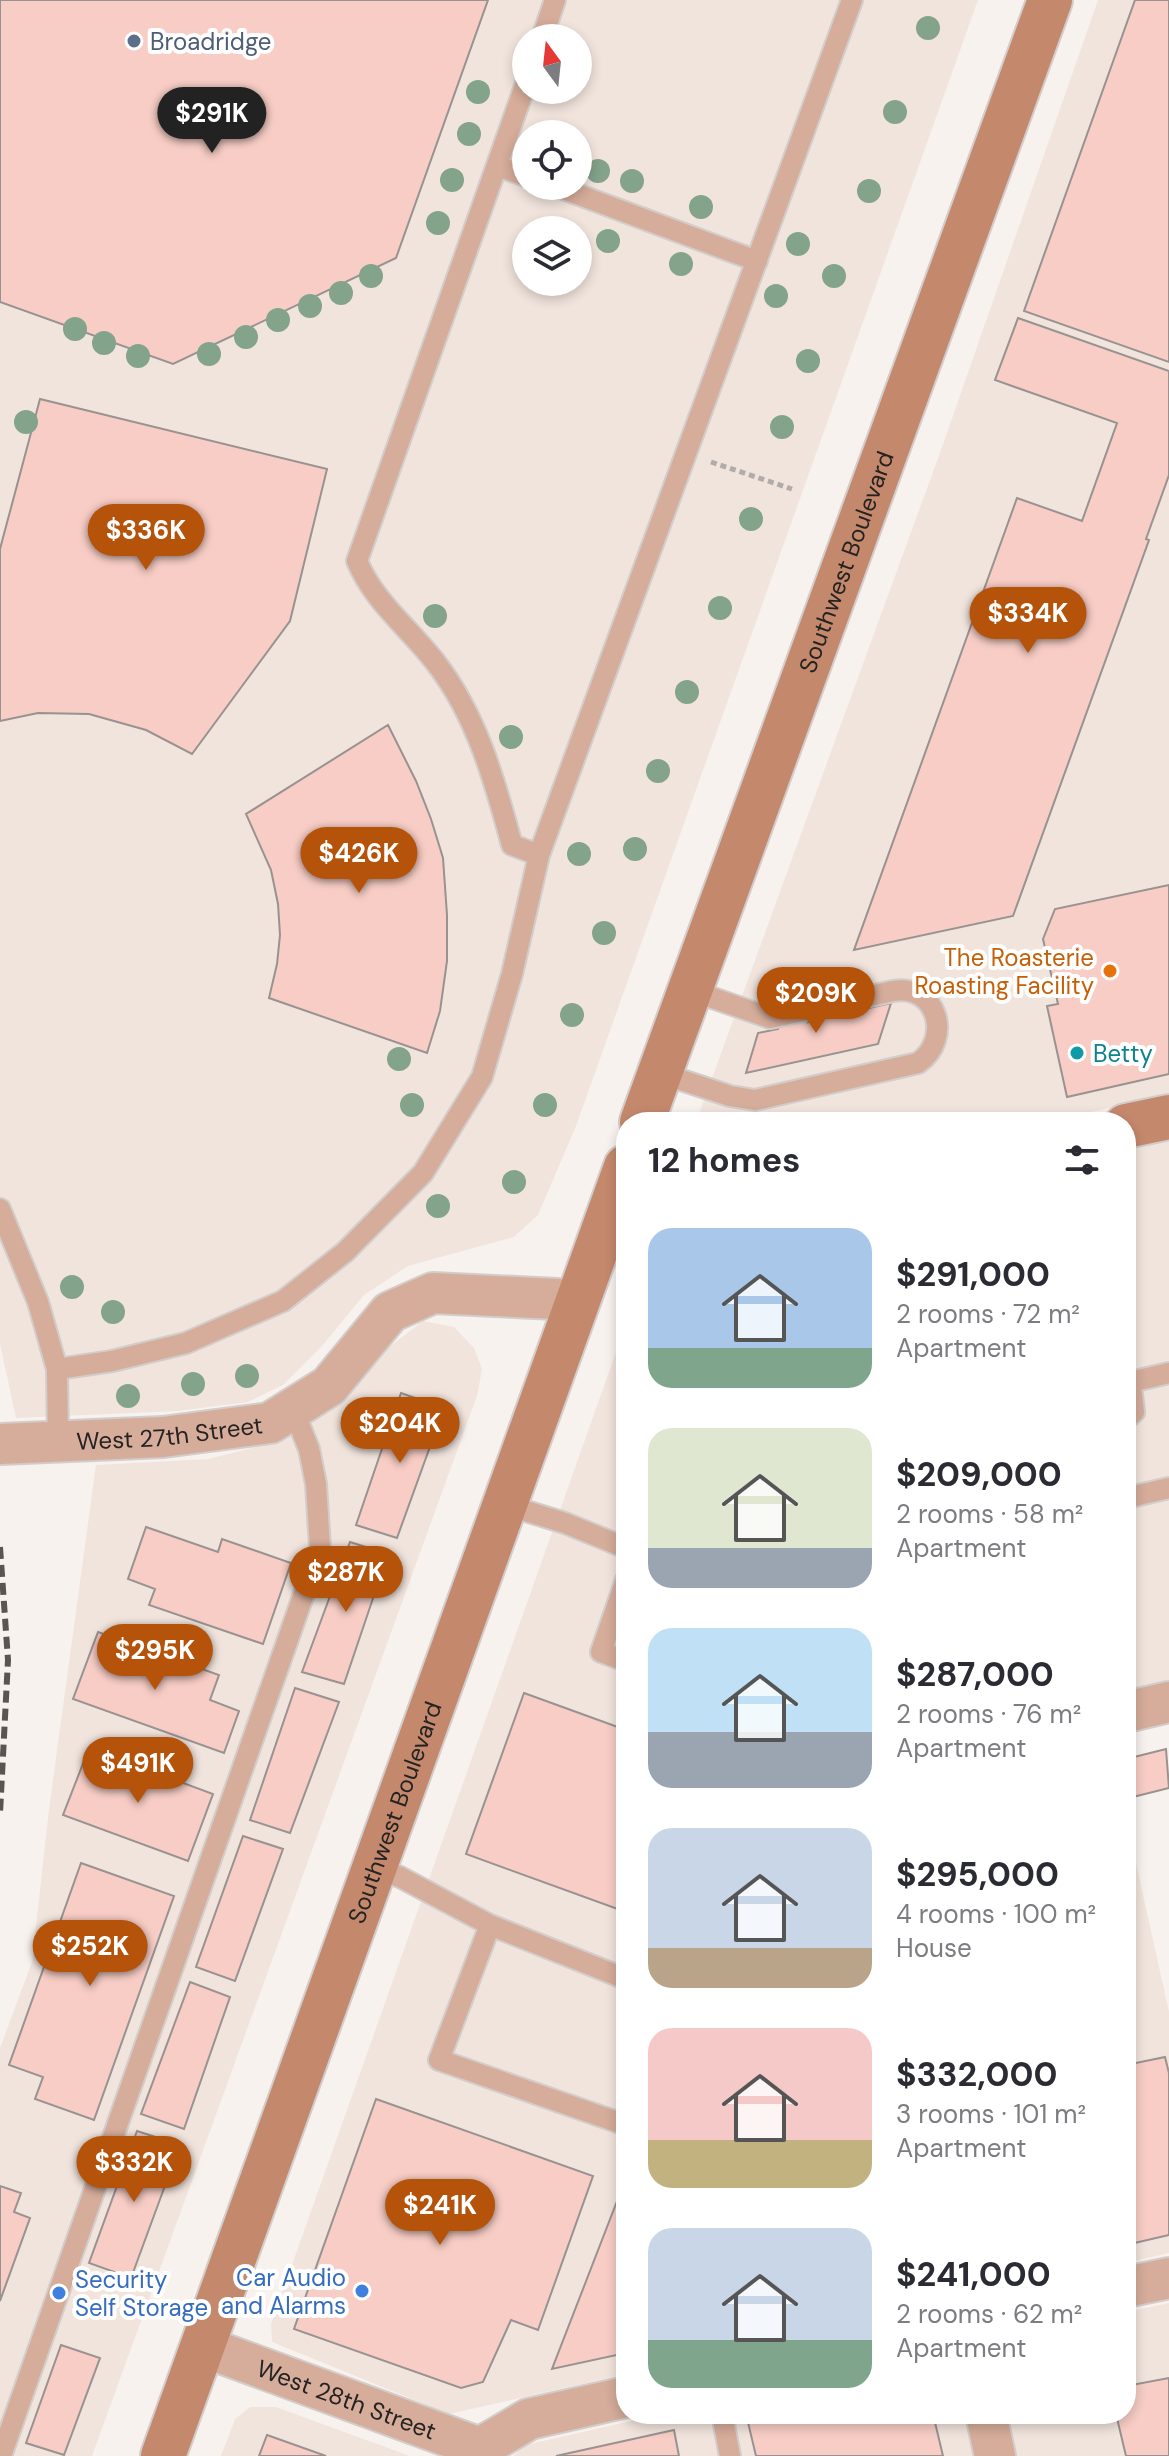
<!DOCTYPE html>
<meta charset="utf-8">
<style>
body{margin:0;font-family:"DM Sans",sans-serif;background:#f2f2f3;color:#2b2b33;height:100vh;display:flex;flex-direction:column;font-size:30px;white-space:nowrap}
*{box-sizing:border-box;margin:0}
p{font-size:26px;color:#7c7c81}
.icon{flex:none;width:44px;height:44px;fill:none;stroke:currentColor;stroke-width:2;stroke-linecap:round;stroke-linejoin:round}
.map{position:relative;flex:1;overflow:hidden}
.panel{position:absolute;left:616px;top:1112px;width:520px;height:1312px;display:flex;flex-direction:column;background:#fff;border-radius:32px;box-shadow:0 4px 12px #0003}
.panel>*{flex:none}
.needle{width:52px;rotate:345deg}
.fabs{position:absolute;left:512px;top:24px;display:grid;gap:16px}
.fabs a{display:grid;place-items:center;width:80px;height:80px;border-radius:50%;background:#fff;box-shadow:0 4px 12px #0003;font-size:40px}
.price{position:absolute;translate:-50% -68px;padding:0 18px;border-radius:28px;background:#b45309;color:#fff;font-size:26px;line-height:52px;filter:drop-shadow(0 2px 4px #0008)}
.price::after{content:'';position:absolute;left:50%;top:48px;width:24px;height:18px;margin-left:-12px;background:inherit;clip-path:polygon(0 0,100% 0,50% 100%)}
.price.selected{background:#222;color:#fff}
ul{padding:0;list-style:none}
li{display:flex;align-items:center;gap:24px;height:200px;padding:0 32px}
li span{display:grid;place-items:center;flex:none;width:224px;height:160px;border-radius:24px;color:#555}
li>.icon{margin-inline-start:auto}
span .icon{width:96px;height:96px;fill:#fffc;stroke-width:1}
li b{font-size:34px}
h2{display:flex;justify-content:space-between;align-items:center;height:96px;padding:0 32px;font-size:34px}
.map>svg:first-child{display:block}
</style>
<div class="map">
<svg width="1169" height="2456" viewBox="0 0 1169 2456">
<rect width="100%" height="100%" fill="#f8f2ef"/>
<path fill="#f1e4dd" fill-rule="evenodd" d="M0,0H978L576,1126L538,1215L514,1237L408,1266L364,1295L322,1346L283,1385L248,1402L178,1411L16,1418L0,1344ZM526,38H578V90H526ZM526,134H578V186H526ZM526,230H578V282H526Z
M1098,0H1169V1095L1044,1122H696L941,450Z
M1169,1140V1687L1126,1697V1150Z
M423,1321L454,1327L474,1348L482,1369L477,1396L92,2456H0V2048L32,1962L49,1809L96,1465L209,1459L286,1439L344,1397L384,1351Z
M626,1324V2374L449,2414L272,2342L271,2324Z
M1126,1818L1169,2012V2253L1126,2263Z
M1169,2303V2456H513L525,2445L662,2414H1126V2312Z
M250,2407H276L410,2456H221L235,2419Z"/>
<path fill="#f7cdc5" stroke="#989291" stroke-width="2" d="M0,0H488L396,258L173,364L0,302Z
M1135,0H1169V362L1024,311Z
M1018,318L1169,371V475L1146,539L1149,540L1013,916L854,950L1017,498L1082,521L1117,423L995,380Z
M40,399L327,469L290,621L192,754L146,730L89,714L38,713L0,721V549Z
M388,725L416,781L431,819L443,858L447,915V961L440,1011L427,1053L269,998L277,964L280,935L278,904L271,870L246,814Z
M1169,885V1074L1067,1097L1047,1006L1058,1004L1043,939L1055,909Z
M818,997L808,1022L891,1003L878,1044L746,1073L758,1033L778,1029L786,1005Z
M401,1393L444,1408L397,1538L356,1525Z
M146,1527L218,1552L222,1539L291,1563L263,1644L149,1605L155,1589L128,1579Z
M350,1542L388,1554L344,1684L302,1672Z
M98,1632L219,1675L210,1700L239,1711L224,1753L73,1699Z
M295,1688L339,1702L290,1833L250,1820Z
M524,1693L626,1730V1912L466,1854Z
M89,1748L213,1794L188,1861L63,1815Z
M1166,1749L1169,1788L1129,1798L1126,1759Z
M243,1836L283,1849L235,1981L196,1967Z
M81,1863L174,1896L94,2120L35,2099L43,2077L9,2065Z
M190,1982L230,1997L184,2129L141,2114Z
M1165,2057L1169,2073V2235L1126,2245V2065Z
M376,2099L593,2176L538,2330L511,2320L483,2382L461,2388L294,2329Z
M137,2131L180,2145L131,2278L89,2263Z
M626,2178V2353L552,2369Z
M0,2186L21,2193L14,2212L30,2218L0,2301Z
M61,2345L100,2358L64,2455L26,2443Z
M1169,2378V2456H1126L1116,2414H1126V2386Z
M746,2414H933L943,2456H756Z
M674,2430L679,2456H556Z
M267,2435L326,2456H259Z"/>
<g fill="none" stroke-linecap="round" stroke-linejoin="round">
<defs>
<path id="lane" d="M542,38L555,0
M526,83L357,561C374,602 410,629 436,663C477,716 495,782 512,845L539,855
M497,166L526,176
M555,186L757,261
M660,1073L730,1096L755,1100L918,1063C953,1039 937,983 893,991L770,1018L690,990
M0,1209L38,1302L57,1369L58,1441
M57,1369L112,1361L186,1343L283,1301L345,1252L423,1173L482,1077L512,974L539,855L852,0
M1126,1419L1134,1412L1131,1386L1135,1381L1169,1373
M1126,1498L1169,1488
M503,1504L565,1523L626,1548
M626,1580L601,1652L626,1661
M373,1867L400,1877L490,1925
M626,1979L490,1925L439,2060L626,2125
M722,2414L730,2456
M1,2456L320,1548L316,1484L309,1449L293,1409"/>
<g id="street">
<path id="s1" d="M0,1444L163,1437L270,1423L329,1386L390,1312L433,1293L577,1300"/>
<path d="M1126,1712L1169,1702"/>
<path d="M1126,2287L1169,2278"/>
<path id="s2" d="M202,2346L480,2448L529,2419L626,2397"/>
<path d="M986,2414L995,2456"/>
</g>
<g id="secondary">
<path id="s3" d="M642,1122L1050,0"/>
<path d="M1126,1126L1169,1117"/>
<path id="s4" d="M163,2456L626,1167"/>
</g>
</defs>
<use href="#lane" stroke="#d2cdca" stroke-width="24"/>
<use href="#street" stroke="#d2cdca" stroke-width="44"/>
<use href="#secondary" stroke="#d2cdca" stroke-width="48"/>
<path stroke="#b1acaa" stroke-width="5" stroke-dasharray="6 4" stroke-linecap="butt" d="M711,462L792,489"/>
<use href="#lane" stroke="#d6ac9a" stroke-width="20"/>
<use href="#street" stroke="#d6ac9a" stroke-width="40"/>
<use href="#secondary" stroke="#c4886d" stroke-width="44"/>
<path stroke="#585553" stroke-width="6" stroke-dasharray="12 6" stroke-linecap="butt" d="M0,1547L8,1660L0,1813"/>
</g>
<g fill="#84a38b">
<circle cx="928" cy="28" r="12"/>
<circle cx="478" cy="92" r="12"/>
<circle cx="895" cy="112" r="12"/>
<circle cx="469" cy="134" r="12"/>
<circle cx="598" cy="171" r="12"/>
<circle cx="452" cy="180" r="12"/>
<circle cx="632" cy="181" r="12"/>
<circle cx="869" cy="191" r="12"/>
<circle cx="701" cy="207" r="12"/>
<circle cx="438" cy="223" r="12"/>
<circle cx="608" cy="241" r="12"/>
<circle cx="798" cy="244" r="12"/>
<circle cx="681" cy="264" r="12"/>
<circle cx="371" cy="276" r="12"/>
<circle cx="834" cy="276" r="12"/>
<circle cx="341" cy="293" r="12"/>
<circle cx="776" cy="296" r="12"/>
<circle cx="310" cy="306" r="12"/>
<circle cx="278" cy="320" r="12"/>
<circle cx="75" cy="329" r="12"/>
<circle cx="246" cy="337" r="12"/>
<circle cx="104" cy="343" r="12"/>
<circle cx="209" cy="354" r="12"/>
<circle cx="138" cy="356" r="12"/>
<circle cx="808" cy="361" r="12"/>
<circle cx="26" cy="422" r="12"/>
<circle cx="782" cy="427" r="12"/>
<circle cx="751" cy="519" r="12"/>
<circle cx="720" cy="608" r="12"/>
<circle cx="435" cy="616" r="12"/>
<circle cx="687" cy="692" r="12"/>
<circle cx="511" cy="737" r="12"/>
<circle cx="658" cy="771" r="12"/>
<circle cx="635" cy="849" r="12"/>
<circle cx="579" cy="854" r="12"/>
<circle cx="604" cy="933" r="12"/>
<circle cx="786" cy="991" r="12"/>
<circle cx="572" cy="1015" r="12"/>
<circle cx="399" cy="1059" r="12"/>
<circle cx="412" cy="1105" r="12"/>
<circle cx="545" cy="1105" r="12"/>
<circle cx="514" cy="1182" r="12"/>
<circle cx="438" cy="1206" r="12"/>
<circle cx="72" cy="1287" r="12"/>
<circle cx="113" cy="1312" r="12"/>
<circle cx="247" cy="1376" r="12"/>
<circle cx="193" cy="1384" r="12"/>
<circle cx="128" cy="1396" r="12"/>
</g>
<circle fill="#5c6f8a" stroke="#fff" stroke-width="3" cx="134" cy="41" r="8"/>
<circle fill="#e8710a" stroke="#fff" stroke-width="3" cx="1110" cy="971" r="8"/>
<circle fill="#0f9aa8" stroke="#fff" stroke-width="3" cx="1077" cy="1053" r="8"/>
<g fill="#3f7fe0" stroke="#fff" stroke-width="3">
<circle cx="362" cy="2291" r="8"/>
<circle cx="59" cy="2293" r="8"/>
</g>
<g text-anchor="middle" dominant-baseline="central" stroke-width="8" stroke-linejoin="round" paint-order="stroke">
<g font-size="24" fill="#4e5e75" stroke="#fff" text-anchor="start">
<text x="150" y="41">Broadridge</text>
</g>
<g font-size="24" fill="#252322" stroke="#fff">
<text stroke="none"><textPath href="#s3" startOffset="596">Southwest Boulevard</textPath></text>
<text stroke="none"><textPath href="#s1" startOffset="170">West 27th Street</textPath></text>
<text stroke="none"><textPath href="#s4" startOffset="684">Southwest Boulevard</textPath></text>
<text stroke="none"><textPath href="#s2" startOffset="154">West 28th Street</textPath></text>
</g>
<g font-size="24" fill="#c56008" stroke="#fff" text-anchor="end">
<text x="1094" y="957">The Roasterie<tspan x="1094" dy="28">Roasting Facility</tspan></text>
</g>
<g font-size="24" fill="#0d838f" stroke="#fff" text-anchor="start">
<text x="1093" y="1053">Betty</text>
</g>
<g font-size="24" fill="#366cbe" stroke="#fff" text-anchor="end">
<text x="346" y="2277">Car Audio<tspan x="346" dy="28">and Alarms</tspan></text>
<text x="75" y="2279" text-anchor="start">Security<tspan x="75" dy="28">Self Storage</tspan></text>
</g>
</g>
</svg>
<div class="fabs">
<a><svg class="needle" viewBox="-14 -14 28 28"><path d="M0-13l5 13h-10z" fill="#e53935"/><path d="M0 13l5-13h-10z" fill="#7c7c81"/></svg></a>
<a><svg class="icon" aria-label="locate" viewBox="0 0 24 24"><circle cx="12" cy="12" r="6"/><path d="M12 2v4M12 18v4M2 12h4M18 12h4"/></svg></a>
<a><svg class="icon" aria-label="layers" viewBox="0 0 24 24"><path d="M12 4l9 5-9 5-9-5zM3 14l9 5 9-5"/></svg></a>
</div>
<b class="price selected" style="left:212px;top:155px">$291K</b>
<b class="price" style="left:146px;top:572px">$336K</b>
<b class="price" style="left:1028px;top:655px">$334K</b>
<b class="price" style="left:359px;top:895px">$426K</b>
<b class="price" style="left:816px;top:1035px">$209K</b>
<b class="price" style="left:400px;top:1465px">$204K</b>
<b class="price" style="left:346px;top:1614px">$287K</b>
<b class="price" style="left:155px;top:1692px">$295K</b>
<b class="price" style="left:138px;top:1805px">$491K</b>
<b class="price" style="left:90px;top:1988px">$252K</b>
<b class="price" style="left:134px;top:2204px">$332K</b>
<b class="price" style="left:440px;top:2247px">$241K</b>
<section class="panel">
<h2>12 homes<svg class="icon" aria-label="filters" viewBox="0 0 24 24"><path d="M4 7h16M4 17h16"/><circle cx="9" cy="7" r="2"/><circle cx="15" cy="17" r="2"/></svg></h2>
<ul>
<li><span style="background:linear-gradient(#a9c7e8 75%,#7fa58c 0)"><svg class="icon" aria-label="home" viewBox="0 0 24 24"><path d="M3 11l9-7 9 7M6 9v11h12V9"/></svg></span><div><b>$291,000</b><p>2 rooms · 72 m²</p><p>Apartment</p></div></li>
<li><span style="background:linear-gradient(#dfe7d0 75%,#9aa5b1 0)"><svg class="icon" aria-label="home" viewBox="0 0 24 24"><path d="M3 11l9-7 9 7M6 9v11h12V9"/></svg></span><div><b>$209,000</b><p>2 rooms · 58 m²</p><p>Apartment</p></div></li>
<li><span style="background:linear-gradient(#bfe0f5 65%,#9aa5b1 0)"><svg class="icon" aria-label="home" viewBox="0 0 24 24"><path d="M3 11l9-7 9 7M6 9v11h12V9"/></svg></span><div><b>$287,000</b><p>2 rooms · 76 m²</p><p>Apartment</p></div></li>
<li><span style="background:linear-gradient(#c9d6e8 75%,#b9a48a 0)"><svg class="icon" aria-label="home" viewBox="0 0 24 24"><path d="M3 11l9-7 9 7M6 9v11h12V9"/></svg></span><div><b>$295,000</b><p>4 rooms · 100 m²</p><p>House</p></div></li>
<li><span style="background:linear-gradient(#f6c9c9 70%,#c2b280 0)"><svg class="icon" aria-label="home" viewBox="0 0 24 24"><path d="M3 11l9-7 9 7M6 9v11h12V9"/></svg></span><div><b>$332,000</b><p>3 rooms · 101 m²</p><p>Apartment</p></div></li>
<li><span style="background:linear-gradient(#c9d6e8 70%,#7fa58c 0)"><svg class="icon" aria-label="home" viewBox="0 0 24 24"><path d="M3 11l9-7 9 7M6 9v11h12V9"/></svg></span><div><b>$241,000</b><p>2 rooms · 62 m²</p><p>Apartment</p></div></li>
</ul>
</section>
</div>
